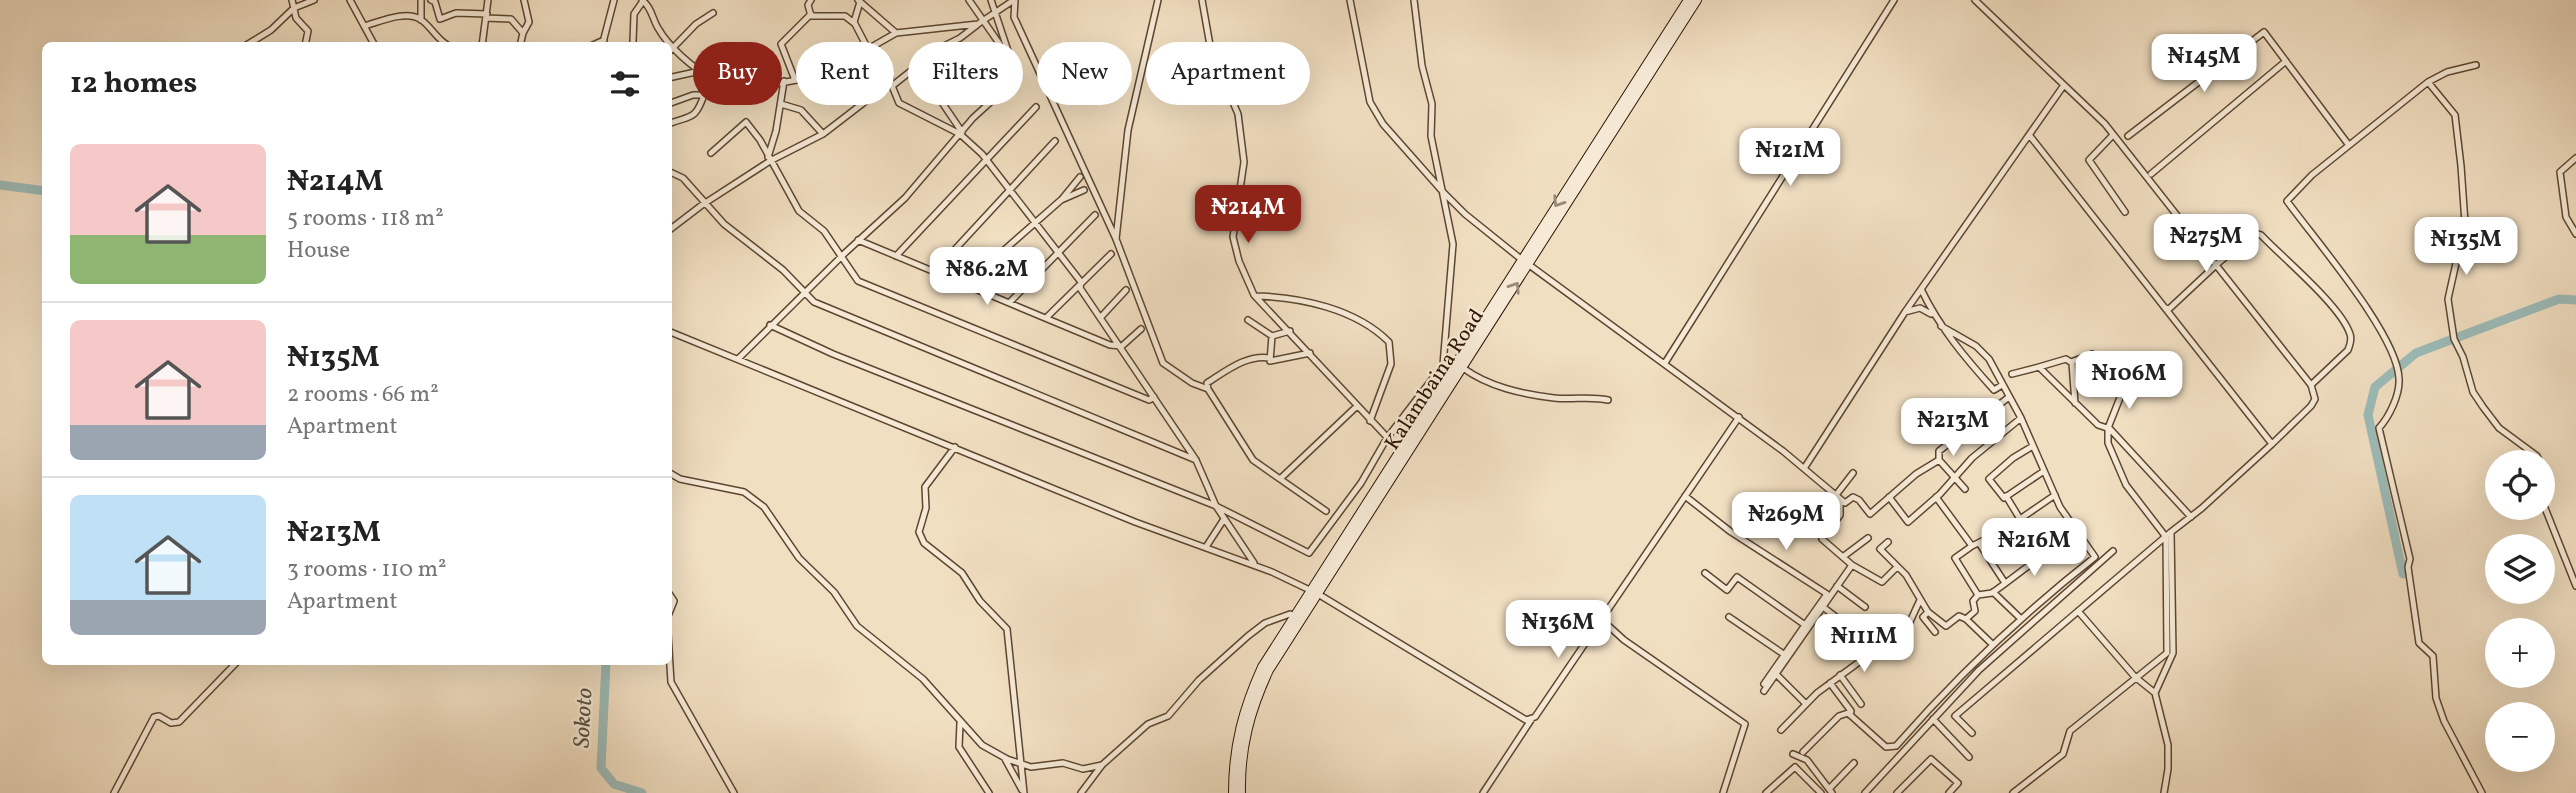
<!DOCTYPE html>
<meta charset="utf-8">
<style>
body{margin:0;font-family:Vollkorn,serif;background:#f6f6f6;color:#222;height:100vh;display:flex;flex-direction:column;font-size:26px;white-space:nowrap}
*{box-sizing:border-box;margin:0}
p{font-size:23px;color:#767676}
.icon{flex:none;width:38px;height:38px;fill:none;stroke:currentColor;stroke-width:2;stroke-linecap:round;stroke-linejoin:round}
.map{position:relative;flex:1;overflow:hidden}
.panel{position:absolute;left:42px;top:42px;width:630px;height:623px;display:flex;flex-direction:column;background:#fff;border-radius:10px;box-shadow:0 7px 28px #0002}
.panel>*{flex:none}
.banner{position:absolute;left:693px;top:42px;width:665px;height:63px;display:flex;gap:14px}
.fabs{position:absolute;left:2485px;top:450px;display:grid;gap:14px}
.fabs a{display:grid;place-items:center;width:70px;height:70px;border-radius:50%;background:#fff;box-shadow:0 7px 28px #0002;font-size:35px}
.price{position:absolute;translate:-50% -60px;padding:0 16px;border-radius:14px;background:#fff;color:#222;font-size:23px;line-height:46px;filter:drop-shadow(0 2px 4px #0008)}
.price::after{content:'';position:absolute;left:50%;top:42px;width:21px;height:16px;margin-left:-10px;background:inherit;clip-path:polygon(0 0,100% 0,50% 100%)}
.price.selected{background:#8f2418;color:#fff}
ul{padding:0;list-style:none}
li{display:flex;align-items:center;gap:21px;height:175px;padding:0 28px}
li+li{border-top:2px solid #e0e0e0}
li span{display:grid;place-items:center;flex:none;width:196px;height:140px;border-radius:10px;color:#555}
li>.icon{margin-inline-start:auto}
span .icon{width:84px;height:84px;fill:#fffc;stroke-width:1}
li b{font-size:30px}
h2{display:flex;justify-content:space-between;align-items:center;height:84px;padding:0 28px;font-size:30px}
.tag{padding:0 24px;border-radius:32px;background:#fff;box-shadow:0 7px 28px #0002;font-size:24px;line-height:63px}
.tag.selected{background:#8f2418;color:#fff}
.map>svg:first-child{display:block}
</style>
<div class="map">
<svg width="2576" height="793" viewBox="0 0 2576 793">
<rect width="100%" height="100%" fill="#f1dfc2"/>
<filter id="stains"><feTurbulence type="fractalNoise" baseFrequency=".00286" numOctaves="4"/><feColorMatrix values="0 0 0 0 .2 0 0 0 0 .09 0 0 0 0 .02 0 0 0 .5 -.17"/></filter>
<radialGradient id="worn" r=".72"><stop offset=".6" stop-color="#630" stop-opacity="0"/><stop offset="1" stop-color="#630" stop-opacity=".3"/></radialGradient>
<g fill="none" stroke-linecap="round" stroke-linejoin="round">
<path stroke="#9cbcb9" stroke-width="9" d="M0,185L46,191
M2403,574L2368,415L2375,387L2416,353L2559,299L2576,300
M606,662L601,768L614,784L642,793"/>
<defs>
<path id="minor" d="M292,0L296,18L308,31L305,46
M350,0L375,46
M421,0V20
M431,0L435,2L440,19L456,13L487,14
M642,0C652,8 652,18 658,28C671,51 698,71 720,85
M811,0L808,5L811,16H845L854,23
M858,0L896,33L978,24L1014,0
M969,0L1003,49
M1015,0L1014,17L1116,239L1163,363L1192,383L1208,389L1253,460L1280,479L1356,407
M1202,0L1211,51L1238,114L1244,162L1233,237L1239,261L1254,295L1400,451
M1350,0L1370,102L1383,124L1444,193L1465,214L1521,259L1783,451L1845,503L1853,497L1859,500L1870,514L1916,474L1939,460
M1414,0L1422,66L1432,104L1431,136L1453,244L1443,365L1448,374
M860,2L854,22L868,49L896,33
M486,18L511,19L523,33L520,46
M364,26C379,22 405,10 420,19C431,26 436,39 449,46
M523,33L529,22L524,0
M633,42L634,14L643,1
M245,46L271,30L294,8L314,0
M482,46L488,0
M591,46L604,40
M602,46L614,0
M668,53L696,24L713,13
M929,58L963,57L969,61L993,100
M2476,65L2447,72L2428,82L2312,175L2287,201C2315,240 2398,335 2399,379C2400,395 2389,417 2379,428L2410,559L2408,567L2419,643L2433,656L2436,698L2444,721L2482,793
M918,67L962,132
M668,78L700,71
M795,80L781,44L811,14
M890,81L899,103L960,134L982,154L1081,282L1080,288L1196,460L1216,506L1309,553L1361,483L1387,438L1443,365
M2428,82L2455,115L2461,166L2465,223L2448,299L2454,339L2463,357L2473,392L2483,407L2499,428L2537,456L2540,462
M2064,85L2105,124L2216,265L2253,233L2261,235C2283,258 2341,306 2350,334C2352,339 2350,345 2348,350L2311,385
M892,86L940,48L960,38L977,25
M668,104L693,95H704
M781,104L801,110L823,134
M668,124C691,115 695,121 704,95L724,84L757,87L797,80L823,72L865,49L871,51L890,77L888,84L823,134L770,161L702,205L668,231
M2113,135L2089,160L2125,212
M2030,136L2165,308L2169,309L2216,265L2311,385L2315,399L2311,406L2272,444L2165,308
M2128,136L2264,32L2348,144
M711,153L746,122L760,140L799,211L824,231L858,281L1149,400L1154,397
M768,157L776,131L784,81
M2576,158L2560,172L2566,217L2576,234
M668,171L683,178L724,224L783,270L814,302L1196,460
M2151,174L2286,61
M1062,199L1080,177
M1116,239L1128,130L1158,0
M858,240L1110,345L1122,346L1141,329
M896,256L1036,107
M935,271L1055,141
M1921,289C1939,327 1966,359 1994,390L2002,385
M984,291L978,273L1061,200L1084,190
M1255,296C1301,297 1356,309 1389,342L1391,364L1370,421
M1010,302L1095,215
M1905,312L1920,308L1931,314
M1047,317L1111,254
M1101,317L1126,290
M1248,320L1272,336L1290,331
M770,325L833,354L1216,506L1254,563
M668,331L1135,522L1272,572L1318,594L1526,720L1535,717L1739,417
M1272,336L1270,361L1310,353
M738,359L846,252L905,198L973,118L1017,78L991,0
M1665,363L1894,0
M2039,367L2066,359L2072,363L2075,403
M1463,368C1489,387 1522,394 1554,398C1573,400 1590,396 1608,400
M2012,374L2039,367L2098,425L2110,429L2191,517
M1208,389L1207,383C1226,371 1247,354 1270,358
M2033,446L2013,458L1989,479L2004,498L2044,471
M955,447L925,487L926,508L919,532L924,543L962,573L980,601L1007,629L1024,793
M1805,467L1905,312L2064,85L1975,0
M668,472L680,479L744,492L764,507L799,558L834,592L857,626L923,679L982,745L1007,759L1031,767L1063,763L1083,769L1102,765
M1280,479L1326,511
M1965,489L1939,460V451L2009,397
M1836,495L1853,473
M1685,496L1731,532L1827,594L1805,625
M2006,496L2020,519
M1889,497L1908,522L1940,494L1972,458L2021,418
M1936,497L1972,546L1955,558L1978,595
M1840,499V515L1822,539L1852,565L1882,582L1897,567
M2543,503L2576,586
M2171,532L2202,508L2272,444
M1888,542L1880,549L1906,575L1928,612L1946,626L1959,616L1966,619L1975,611L1973,601L1978,595
M1979,543L2005,583
M1972,546L2004,530L2055,495
M1206,547L1224,519
M1844,556L1868,538
M1705,573L1727,590L1737,577L1805,625L1764,684
M1837,586L1865,607
M668,592L674,601L668,616
M1993,592L2019,617
M1978,595L1992,593L2003,585L2076,530
M1823,607L1877,649
M2078,611L2135,677L2155,693
M1928,612L1923,617L1935,632
M1729,617L1785,655
M1601,619L1624,640L1745,724L1723,793
M1966,619L1991,643
M668,634L671,682L734,793
M1776,674L1806,704
M1840,675L1861,704
M1830,683L1851,711L1850,715
M1764,691L1852,565
M1933,719L1969,757
M960,723L959,747L989,793
M1781,730L1817,693L1908,626L1920,600
M1972,733L1955,716L2171,532L2173,653L2155,693L2168,745V769L2164,793
M1803,752L1839,716L1848,713L1886,747L1896,746C1958,675 2021,615 2095,557L2060,507L2021,418L1989,359L1976,346L1941,326
M1793,754L1807,760L1832,793
M1005,759L1022,790
M1829,789L1854,763
M114,793L154,717L159,716L171,723L179,722L237,662
M1081,793L1102,765L1148,724L1168,716L1199,680L1248,636L1265,623L1290,614L1295,617
M1483,793L1531,720
M1766,793L1795,767L1821,793
M1865,793L1979,670L2113,551
M1897,793L1931,759L1958,783L1949,793
M2013,793L2063,754L2070,731L2167,653L2166,537L2126,485L2108,443V428L2125,385L2092,354L2071,362"/>
<path id="secondary" d="M1233,793C1233,746 1243,709 1262,667L1688,0
M1241,793C1240,748 1250,711 1269,670L1697,0"/>
</defs>
<use href="#minor" stroke="#5d4630" stroke-width="8"/>
<use href="#secondary" stroke="#2c1300" stroke-width="10"/>
<use href="#minor" stroke="#f6ead7" stroke-width="5"/>
<use href="#secondary" stroke="#f6ead7" stroke-width="8"/>
</g>
<defs><path id="oneway-chevron" d="M-2-3.5L2.5 0L-2 3.5" fill="none" stroke-width="1.6" stroke-linecap="round" stroke-linejoin="round" transform="scale(1.75)"/></defs>
<g stroke="#9b8976">
<use href="#oneway-chevron" transform="translate(1558 202) rotate(123)"/>
<use href="#oneway-chevron" transform="translate(1515 287) rotate(-57)"/>
</g>
<g text-anchor="middle" dominant-baseline="central" stroke-width="5" stroke-linejoin="round" paint-order="stroke">
<g font-size="21" fill="#2c1300" stroke="#f6ead7">
<text transform="translate(1435 380) rotate(-57)">Kalambaina Road</text>
</g>
<g font-size="23" font-style="italic" fill="#534e41" stroke="#f6ead7">
<text transform="translate(584 718) rotate(-87)">Sokoto</text>
</g>
</g>
<rect width="100%" height="100%" filter="url(#stains)"/>
<rect width="100%" height="100%" fill="url(#worn)"/>
</svg>
<div class="fabs">
<a><svg class="icon" aria-label="locate" viewBox="0 0 24 24"><circle cx="12" cy="12" r="6"/><path d="M12 2v4M12 18v4M2 12h4M18 12h4"/></svg></a>
<a><svg class="icon" aria-label="layers" viewBox="0 0 24 24"><path d="M12 4l9 5-9 5-9-5zM3 14l9 5 9-5"/></svg></a>
<a>+</a>
<a>−</a>
</div>
<b class="price" style="left:2204px;top:94px">₦145M</b>
<b class="price" style="left:1790px;top:188px">₦121M</b>
<b class="price selected" style="left:1248px;top:245px">₦214M</b>
<b class="price" style="left:2206px;top:274px">₦275M</b>
<b class="price" style="left:2466px;top:277px">₦135M</b>
<b class="price" style="left:987px;top:307px">₦86.2M</b>
<b class="price" style="left:2129px;top:411px">₦106M</b>
<b class="price" style="left:1953px;top:458px">₦213M</b>
<b class="price" style="left:1786px;top:552px">₦269M</b>
<b class="price" style="left:2034px;top:578px">₦216M</b>
<b class="price" style="left:1558px;top:660px">₦136M</b>
<b class="price" style="left:1864px;top:674px">₦111M</b>
<div class="banner">
<a class="tag selected">Buy</a>
<a class="tag">Rent</a>
<a class="tag">Filters</a>
<a class="tag">New</a>
<a class="tag">Apartment</a>
</div>
<section class="panel">
<h2>12 homes<svg class="icon" aria-label="filters" viewBox="0 0 24 24"><path d="M4 7h16M4 17h16"/><circle cx="9" cy="7" r="2"/><circle cx="15" cy="17" r="2"/></svg></h2>
<ul>
<li><span style="background:linear-gradient(#f6c9c9 65%,#8fb573 0)"><svg class="icon" aria-label="home" viewBox="0 0 24 24"><path d="M3 11l9-7 9 7M6 9v11h12V9"/></svg></span><div><b>₦214M</b><p>5 rooms · 118 m²</p><p>House</p></div></li>
<li><span style="background:linear-gradient(#f6c9c9 75%,#9aa5b1 0)"><svg class="icon" aria-label="home" viewBox="0 0 24 24"><path d="M3 11l9-7 9 7M6 9v11h12V9"/></svg></span><div><b>₦135M</b><p>2 rooms · 66 m²</p><p>Apartment</p></div></li>
<li><span style="background:linear-gradient(#bfe0f5 75%,#9aa5b1 0)"><svg class="icon" aria-label="home" viewBox="0 0 24 24"><path d="M3 11l9-7 9 7M6 9v11h12V9"/></svg></span><div><b>₦213M</b><p>3 rooms · 110 m²</p><p>Apartment</p></div></li>
</ul>
</section>
</div>
